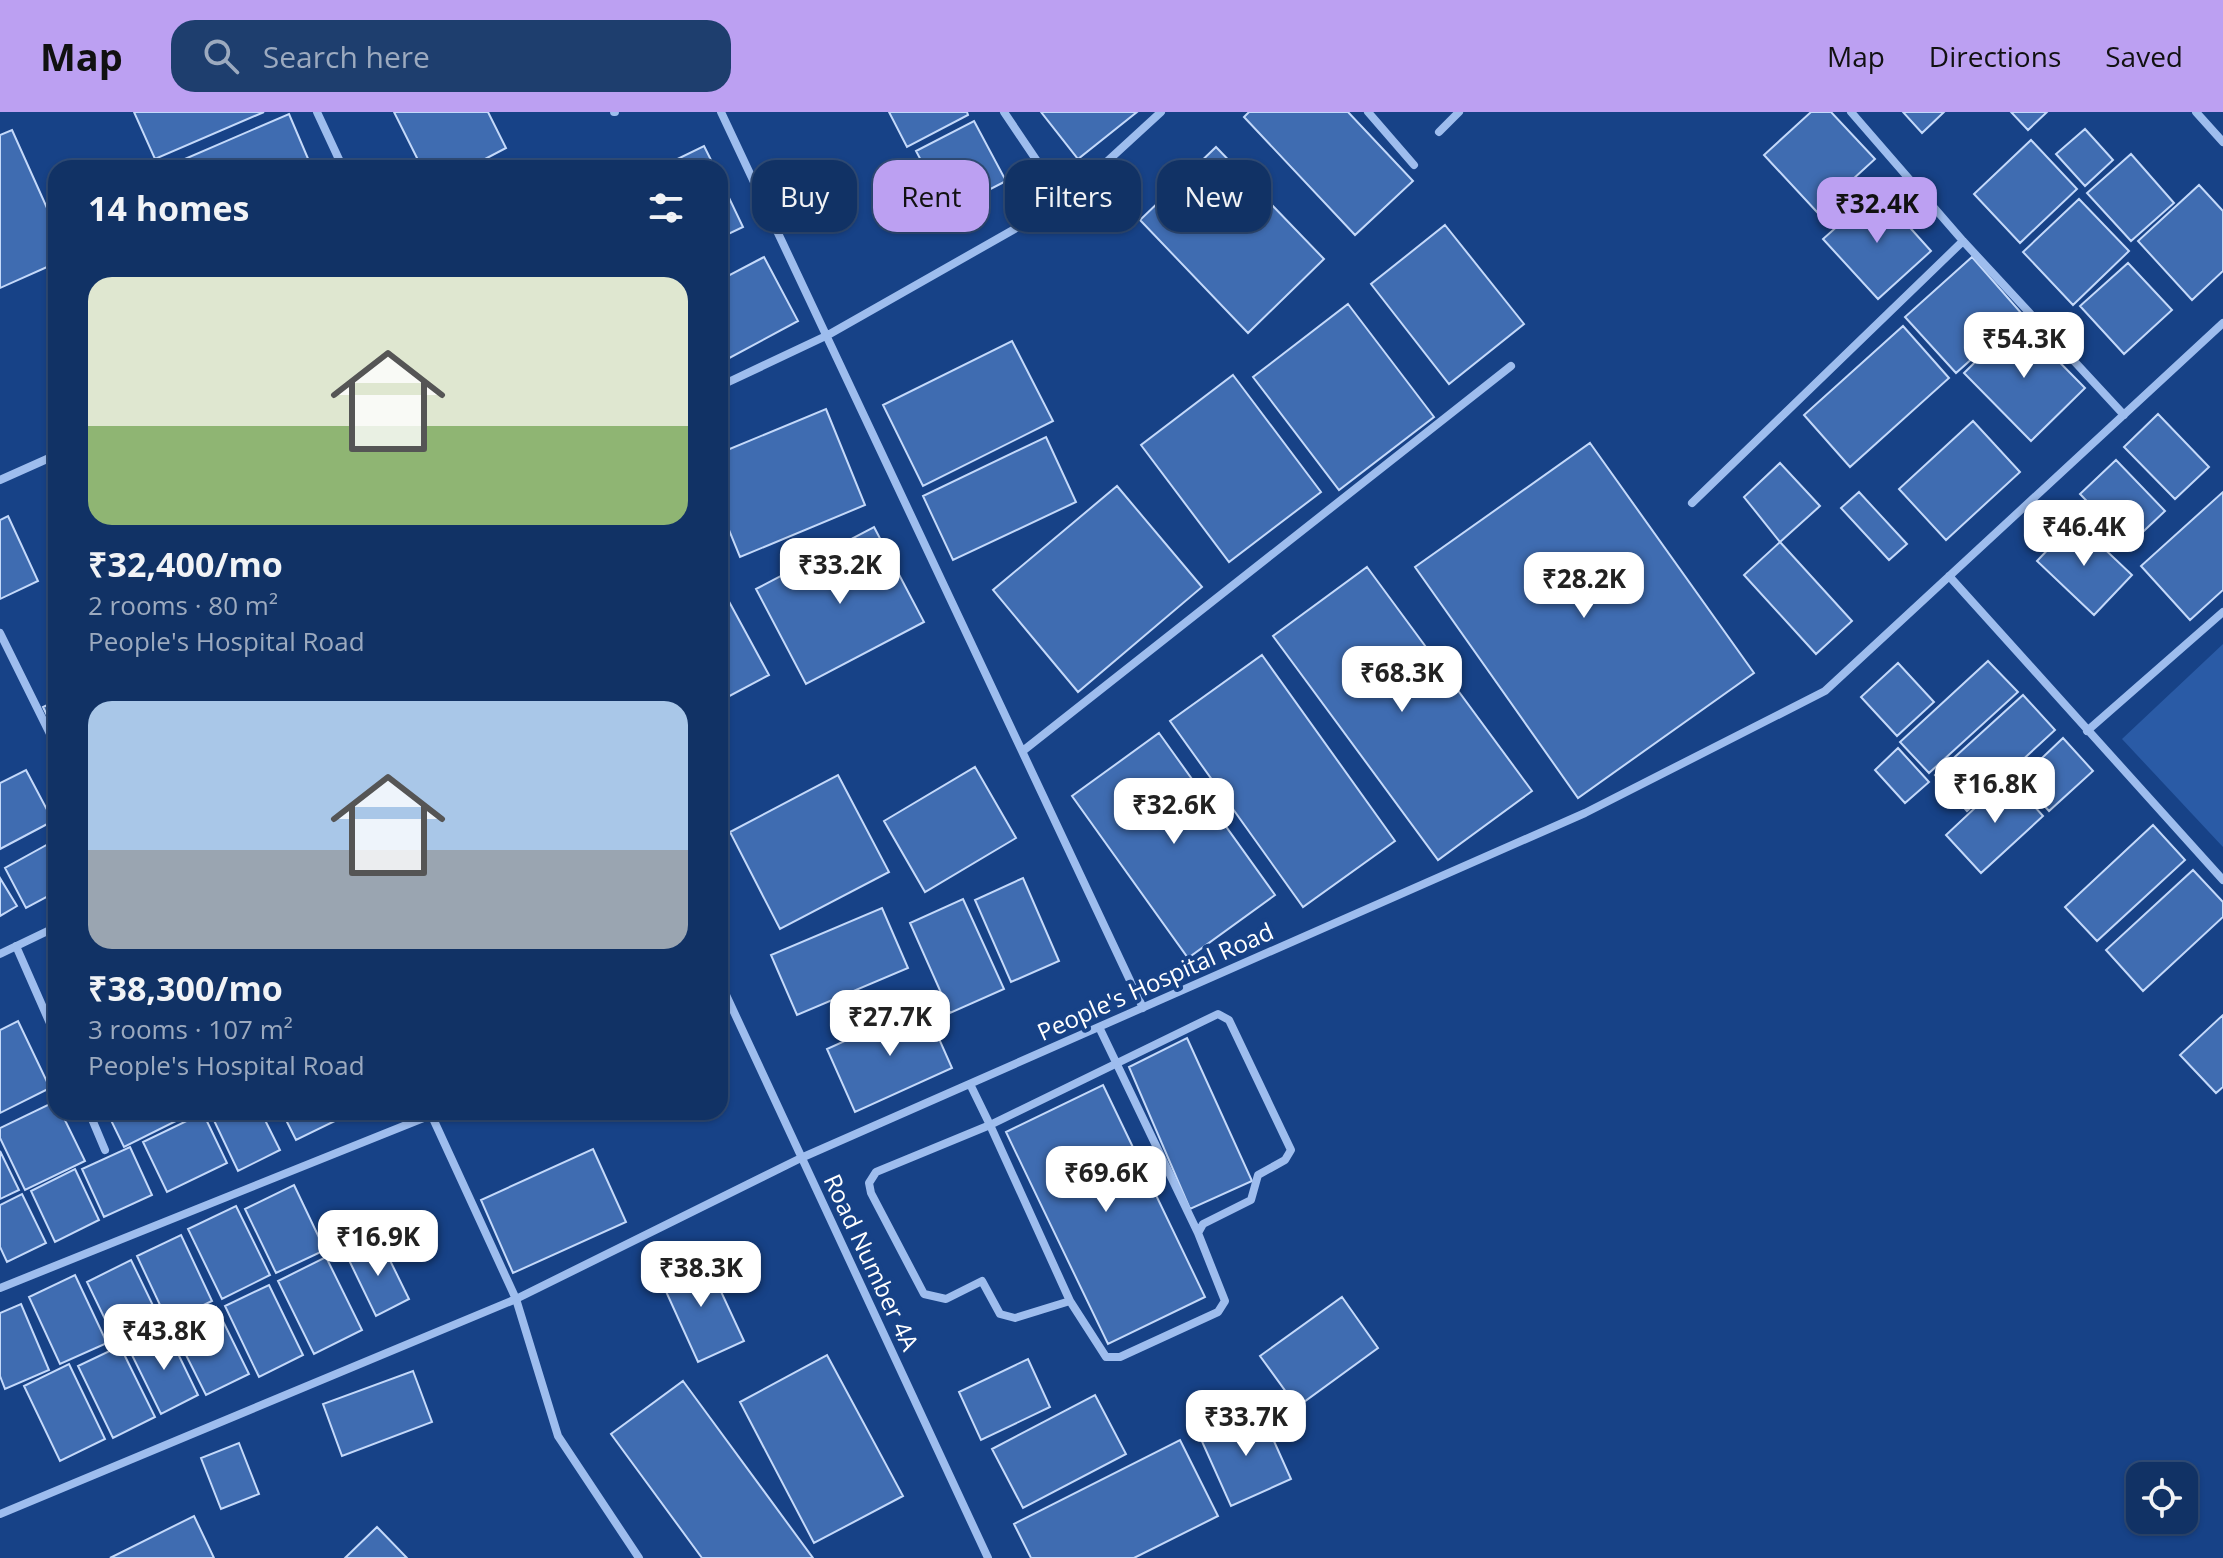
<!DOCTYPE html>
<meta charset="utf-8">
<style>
body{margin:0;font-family:"Open Sans",sans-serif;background:#1e3e6e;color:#f1f3f6;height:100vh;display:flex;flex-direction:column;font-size:30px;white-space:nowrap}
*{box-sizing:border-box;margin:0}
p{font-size:26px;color:#9caabf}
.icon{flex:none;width:44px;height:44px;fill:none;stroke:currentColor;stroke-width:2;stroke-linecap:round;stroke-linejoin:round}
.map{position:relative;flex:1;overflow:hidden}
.panel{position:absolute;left:48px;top:48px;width:680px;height:960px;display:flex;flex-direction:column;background:#113265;border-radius:24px;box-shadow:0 2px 6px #0004,0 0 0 2px #304d79}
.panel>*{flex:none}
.hud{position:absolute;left:752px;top:48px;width:760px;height:72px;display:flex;gap:16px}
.tools{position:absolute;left:2126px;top:1350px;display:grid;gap:16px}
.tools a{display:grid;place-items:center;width:72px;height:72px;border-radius:16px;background:#113265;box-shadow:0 2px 6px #0004,0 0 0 2px #304d79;font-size:40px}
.price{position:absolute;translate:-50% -68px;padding:0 18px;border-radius:16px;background:#fff;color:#222;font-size:26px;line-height:52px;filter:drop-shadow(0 2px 4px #0008)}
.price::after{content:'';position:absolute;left:50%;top:48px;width:24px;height:18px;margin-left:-12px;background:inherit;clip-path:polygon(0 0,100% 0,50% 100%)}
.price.on{background:#bca0f2;color:#111}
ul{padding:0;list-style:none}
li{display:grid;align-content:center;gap:16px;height:424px;padding:0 40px}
li span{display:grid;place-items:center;height:248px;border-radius:24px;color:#555}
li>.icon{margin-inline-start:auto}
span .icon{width:144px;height:144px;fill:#fffc;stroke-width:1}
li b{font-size:34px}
h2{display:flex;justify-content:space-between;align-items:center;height:96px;padding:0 40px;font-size:34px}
.tag{padding:0 28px;border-radius:24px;background:#113265;box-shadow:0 2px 6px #0004,0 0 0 2px #304d79;font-size:28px;line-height:72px}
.tag.on{background:#bca0f2;color:#111}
header{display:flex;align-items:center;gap:48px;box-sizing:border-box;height:112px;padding:0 40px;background:#bca0f2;color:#111}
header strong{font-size:38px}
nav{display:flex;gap:44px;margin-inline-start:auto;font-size:28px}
.search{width:560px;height:72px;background:#1e3e6e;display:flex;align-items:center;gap:20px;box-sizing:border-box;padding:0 28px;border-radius:24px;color:#9caabf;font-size:30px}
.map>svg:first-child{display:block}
</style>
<header>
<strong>Map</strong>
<div class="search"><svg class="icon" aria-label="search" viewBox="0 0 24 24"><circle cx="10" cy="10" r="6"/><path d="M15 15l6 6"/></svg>Search here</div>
<nav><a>Map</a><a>Directions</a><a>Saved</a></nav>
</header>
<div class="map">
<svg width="2223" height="1446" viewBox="0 0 2223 1446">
<rect width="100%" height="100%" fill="#174287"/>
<path fill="#2a5ba6" d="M2223,532V735L2122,627Z"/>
<path fill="#3f6cb1" stroke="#c4d9fa" stroke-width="2" d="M134,0H264L155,47Z
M394,0H488L506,36L468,56H422Z
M889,0H967L968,3L907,35Z
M1041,0H1137L1078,47Z
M1249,0H1348L1413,69L1355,123L1244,5Z
M1811,0H1831L1875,47L1817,100L1764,43Z
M1903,0H1944L1922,21Z
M2011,0H2047L2028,18Z
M289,2L312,56H164Z
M974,9L1006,69L948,99L916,39Z
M2085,17L2113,48L2085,74L2056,42Z
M12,18L56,116V151L0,176V23Z
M2031,28L2077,77L2020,131L1974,82Z
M704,34L715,56H659Z
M1216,35L1324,147L1248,221L1140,108Z
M2131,42L2174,91L2131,129L2087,81Z
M720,67L743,115L720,126Z
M2199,73L2223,99V159L2192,188L2138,129Z
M1877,79L1931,139L1878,187L1823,127Z
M2079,87L2129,139L2073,193L2023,140Z
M1445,113L1524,212L1449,272L1371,172Z
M764,145L798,209L720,251V168Z
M1972,145L2022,202L1956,261L1905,205Z
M2128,151L2172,198L2124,242L2080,194Z
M1348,192L1434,305L1339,378L1253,265Z
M2018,208L2085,276L2031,329L1964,261Z
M1903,214L1949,266L1850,355L1804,303Z
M1012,229L1053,309L923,374L883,293Z
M1233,263L1321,380L1229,450L1141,333Z
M826,297L865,393L740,445L720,396V341Z
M2158,302L2209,355L2175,387L2124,335Z
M1973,309L2020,360L1946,428L1899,377Z
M1046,325L1076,390L953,448L923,384Z
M1590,331L1754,561L1578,686L1415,455Z
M2116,348L2165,399L2129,433L2080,382Z
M1780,351L1820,394L1780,430L1744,385Z
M1117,374L1202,475L1078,580L993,478Z
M1859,380L1907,432L1889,448L1841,396Z
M2223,380V478L2190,508L2141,454Z
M8,404L38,469L0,487V408Z
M2075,409L2132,463L2094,503L2037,449Z
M874,415L924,510L806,572L756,477Z
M1780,430L1852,509L1816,542L1744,463Z
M1367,455L1532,679L1438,748L1273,524Z
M720,473L769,563L720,589Z
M1262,543L1395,729L1303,795L1170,609Z
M1988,549L2018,580L1929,661L1900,630Z
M1898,551L1934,590L1897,624L1861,585Z
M2023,583L2055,618L1967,699L1935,663Z
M56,589V622L43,595Z
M1159,621L1275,783L1188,846L1072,684Z
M2063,626L2093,659L2049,699L2020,667Z
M1898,636L1929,670L1905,691L1875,658Z
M975,655L1016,726L925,780L884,709Z
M26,658L53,709L0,737V671Z
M838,663L889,760L780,817L730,720Z
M2008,665L2043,704L1981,761L1946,723Z
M2153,713L2185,748L2097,829L2065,795Z
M50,731L56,742V780L26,796L5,756Z
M2193,758L2223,790V805L2143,879L2106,838Z
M0,766L17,794L0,804Z
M1023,766L1059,849L1011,870L975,788Z
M963,787L1004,877L950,901L910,811Z
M882,796L908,856L797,903L771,843Z
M924,893L952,956L855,1000L827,937Z
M2223,903V975L2216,981L2180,943Z
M18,909L50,976L0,1001V918Z
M1187,926L1252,1069L1190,1097L1129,955Z
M1103,973L1205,1185L1108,1232L1006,1020Z
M56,989V1000H61L85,1049L25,1078L0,1026V1016Z
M107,1000H184L186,1004L124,1035Z
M210,1000H261L280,1038L238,1059Z
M282,1000H338L341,1006L296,1028Z
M345,1000H363L348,1007Z
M203,1001L227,1051L167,1080L143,1030Z
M130,1035L152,1083L104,1105L82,1057Z
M593,1037L626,1110L513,1161L481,1088Z
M0,1039L19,1078L0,1087Z
M75,1057L99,1108L55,1130L31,1079Z
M294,1073L325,1138L276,1161L245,1097Z
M22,1082L46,1131L7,1150L0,1135V1093Z
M236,1094L270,1163L222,1187L188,1117Z
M181,1123L212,1189L168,1210L137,1144Z
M380,1128L409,1187L376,1204L347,1144Z
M704,1143L744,1229L698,1250L659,1164Z
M326,1145L362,1218L314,1242L278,1169Z
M131,1148L161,1210L117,1232L87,1170Z
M75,1163L107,1231L60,1252L29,1185Z
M269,1173L303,1243L259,1265L225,1194Z
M1342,1185L1378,1236L1297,1295L1260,1244Z
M21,1192L49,1258L5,1277L0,1264V1201Z
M216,1195L249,1262L206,1283L173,1217Z
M167,1219L198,1283L161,1302L129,1237Z
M120,1234L155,1305L113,1326L78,1254Z
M827,1243L903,1384L814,1431L740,1290Z
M1028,1247L1050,1295L981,1328L959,1280Z
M69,1252L105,1327L60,1349L24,1274Z
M413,1259L432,1310L342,1344L323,1292Z
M683,1269L813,1446H702L611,1322Z
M1095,1283L1126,1342L1023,1396L992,1337Z
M1260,1298L1291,1367L1231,1394L1200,1325Z
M1180,1328L1218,1404L1134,1446H1031L1014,1412Z
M239,1331L259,1382L221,1397L201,1346Z
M194,1404L214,1446H110Z
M377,1415L407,1446H345Z"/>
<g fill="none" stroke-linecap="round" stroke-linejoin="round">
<path stroke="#9ebdee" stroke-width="8" d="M317,0L343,56
M614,0H615
M721,0L1143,896
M1004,0L1064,89
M1368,0L1414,53
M1851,0L1963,129L2124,303
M2196,0L2223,30
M1439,20L1459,0
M720,274L828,223L1064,89L1161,0
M0,368L56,343
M1692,391L1963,129
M1949,464L2223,768
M0,521L56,634
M2087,619L2223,500
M1024,638L1511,254
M16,834L56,925
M0,842L56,815
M720,870L988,1446
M1099,915L1198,1121
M970,972L990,1013L876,1060L869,1071L871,1081L924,1182L946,1187L982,1169L1000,1202L1015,1206L1070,1189L1106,1245H1120L1218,1200L1225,1189L1198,1121L1203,1112L1251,1088L1258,1063L1285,1048L1291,1038L1229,908L1218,902L990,1013L1070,1189
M89,1000L105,1038
M430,1000L516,1187L558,1324L639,1446
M0,1176L431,1003
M0,1402L516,1187L801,1046L1585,701L1825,579L2223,211"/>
</g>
<g text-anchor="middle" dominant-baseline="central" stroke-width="8" stroke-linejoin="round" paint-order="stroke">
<g font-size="24" fill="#fff" stroke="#174287">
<text transform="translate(1155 869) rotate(-24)">People's Hospital Road</text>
<text transform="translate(872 1150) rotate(65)">Road Number 4A</text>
</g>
</g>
</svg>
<div class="tools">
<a><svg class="icon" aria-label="locate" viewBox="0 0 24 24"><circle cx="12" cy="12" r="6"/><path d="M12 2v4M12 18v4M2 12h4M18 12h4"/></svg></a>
</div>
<b class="price on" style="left:1877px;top:133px">₹32.4K</b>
<b class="price" style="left:2024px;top:268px">₹54.3K</b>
<b class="price" style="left:2084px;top:456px">₹46.4K</b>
<b class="price" style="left:840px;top:494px">₹33.2K</b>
<b class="price" style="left:1584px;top:508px">₹28.2K</b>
<b class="price" style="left:1402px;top:602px">₹68.3K</b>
<b class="price" style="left:1995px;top:713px">₹16.8K</b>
<b class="price" style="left:1174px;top:734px">₹32.6K</b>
<b class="price" style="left:890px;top:946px">₹27.7K</b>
<b class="price" style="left:1106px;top:1102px">₹69.6K</b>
<b class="price" style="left:378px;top:1166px">₹16.9K</b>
<b class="price" style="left:701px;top:1197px">₹38.3K</b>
<b class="price" style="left:164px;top:1260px">₹43.8K</b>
<b class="price" style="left:1246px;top:1346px">₹33.7K</b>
<div class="hud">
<a class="tag">Buy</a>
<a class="tag on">Rent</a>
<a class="tag">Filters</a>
<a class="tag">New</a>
</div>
<section class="panel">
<h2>14 homes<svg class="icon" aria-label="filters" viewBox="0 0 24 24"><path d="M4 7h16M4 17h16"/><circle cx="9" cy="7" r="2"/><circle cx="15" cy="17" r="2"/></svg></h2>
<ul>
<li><span style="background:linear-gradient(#dfe7d0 60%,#8fb573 0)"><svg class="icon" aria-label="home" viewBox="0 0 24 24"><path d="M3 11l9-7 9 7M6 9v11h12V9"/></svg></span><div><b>₹32,400/mo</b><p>2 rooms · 80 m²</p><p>People's Hospital Road</p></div></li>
<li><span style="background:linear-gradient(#a9c7e8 60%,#9aa5b1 0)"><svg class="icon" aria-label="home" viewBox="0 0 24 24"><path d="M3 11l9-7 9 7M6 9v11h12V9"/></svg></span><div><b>₹38,300/mo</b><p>3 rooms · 107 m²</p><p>People's Hospital Road</p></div></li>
</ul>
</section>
</div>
